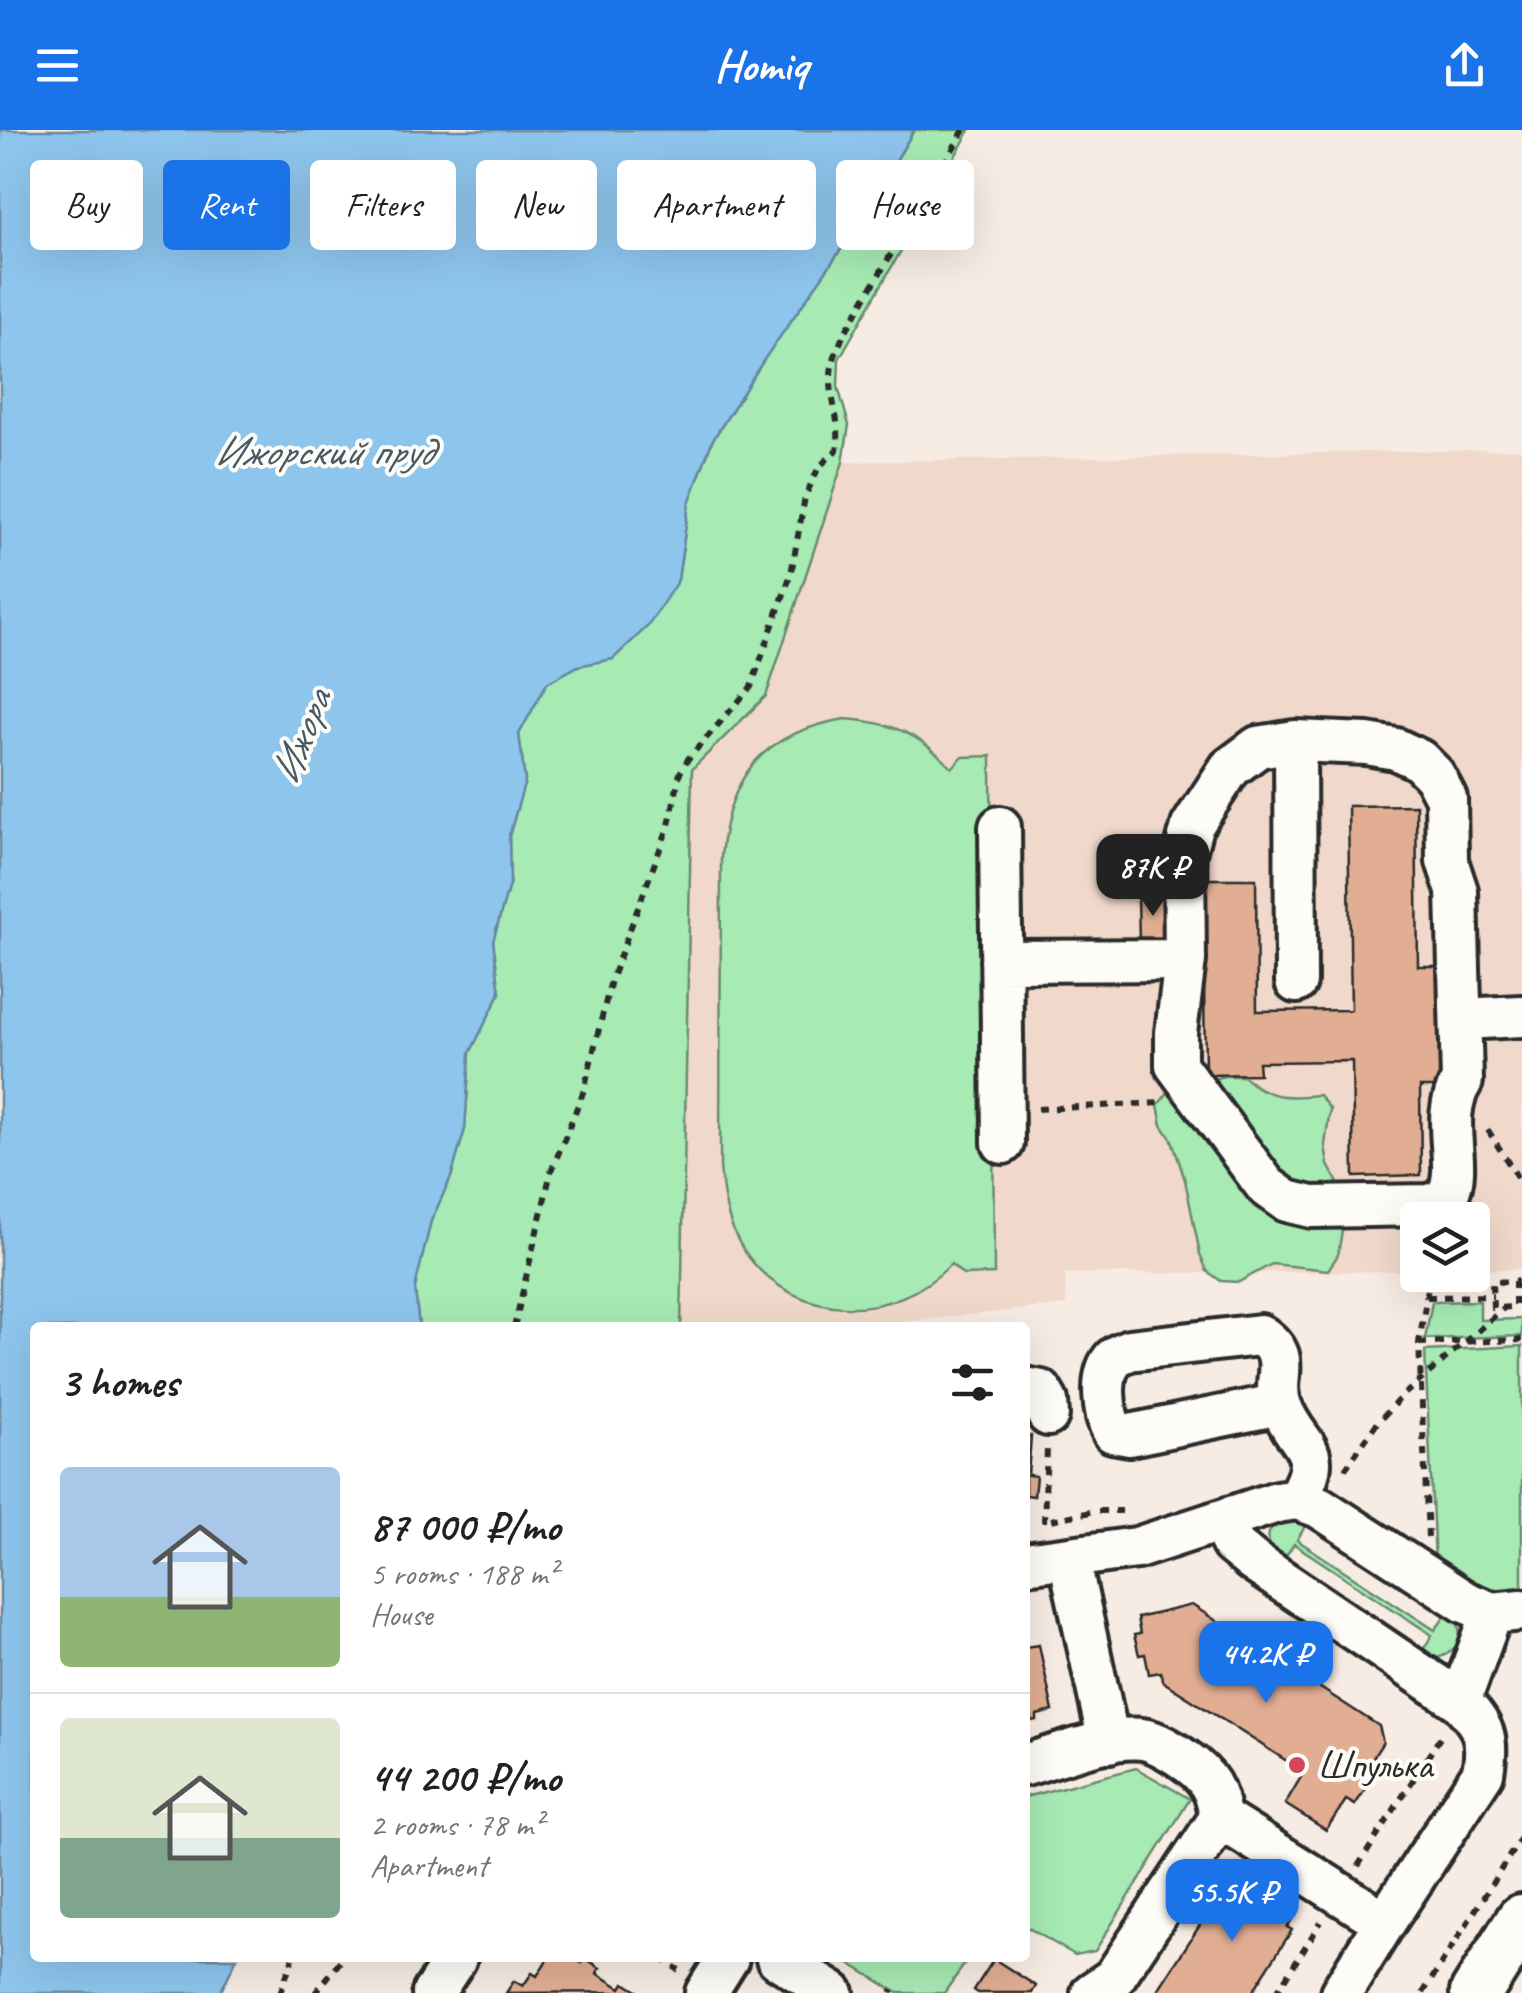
<!DOCTYPE html>
<meta charset="utf-8">
<style>
body{margin:0;font-family:Caveat,sans-serif;background:#f6f6f6;color:#202124;height:100vh;display:flex;flex-direction:column;font-size:38px;white-space:nowrap}
*{box-sizing:border-box;margin:0}
p{font-size:32px;color:#757577}
.icon{flex:none;width:55px;height:55px;fill:none;stroke:currentColor;stroke-width:2;stroke-linecap:round;stroke-linejoin:round}
.map{position:relative;flex:1;overflow:hidden}
.details{position:absolute;left:30px;top:1192px;width:1000px;height:640px;display:flex;flex-direction:column;background:#fff;border-radius:10px;box-shadow:0 10px 40px #0002}
.details>*{flex:none}
.top-card{position:absolute;left:30px;top:30px;width:1000px;height:90px;display:flex;gap:20px}
.fabs{position:absolute;left:1400px;top:1072px;display:grid;gap:20px}
.fabs a{display:grid;place-items:center;width:90px;height:90px;border-radius:10px;background:#fff;box-shadow:0 10px 40px #0002;font-size:50px}
.price{position:absolute;translate:-50% -85px;padding:0 22px;border-radius:20px;background:#1a73e8;color:#fff;font-size:32px;line-height:65px;filter:drop-shadow(0 2px 5px #0008)}
.price::after{content:'';position:absolute;left:50%;top:60px;width:30px;height:22px;margin-left:-15px;background:inherit;clip-path:polygon(0 0,100% 0,50% 100%)}
.price.active{background:#222;color:#fff}
ul{padding:0;list-style:none}
li{display:flex;align-items:center;gap:30px;height:250px;padding:0 30px}
li+li{border-top:2px solid #e0e0e0}
li span{display:grid;place-items:center;flex:none;width:280px;height:200px;border-radius:10px;color:#555}
li>.icon{margin-inline-start:auto}
span .icon{width:120px;height:120px;fill:#fffc;stroke-width:1}
li b{font-size:42px}
h2{display:flex;justify-content:space-between;align-items:center;height:120px;padding:0 30px;font-size:42px}
.chip{padding:0 35px;border-radius:10px;background:#fff;box-shadow:0 10px 40px #0002;font-size:35px;line-height:90px}
.chip.active{background:#1a73e8;color:#fff}
header{display:flex;justify-content:space-between;align-items:center;height:130px;padding:0 30px;background:#1a73e8;color:#fff;font-size:45px;font-weight:700}
.map>svg:first-child{display:block}
</style>
<header><svg class="icon" aria-label="menu" viewBox="0 0 24 24"><path d="M4 6h16M4 12h16M4 18h16"/></svg>Homiq<svg class="icon" aria-label="share" viewBox="0 0 24 24"><path d="M12 15V3M7 8l5-5 5 5M5 13v7h14v-7"/></svg></header>
<div class="map">
<svg width="1522" height="1863" viewBox="0 0 1522 1863">
<rect width="100%" height="100%" fill="#f7ece3"/>
<filter id="ink" filterUnits="userSpaceOnUse"><feTurbulence type="fractalNoise" baseFrequency=".01" numOctaves="2"/><feDisplacementMap in="SourceGraphic" scale="20" xChannelSelector="R" yChannelSelector="G"/><feConvolveMatrix kernelMatrix="1 2 1 2 8 2 1 2 1" color-interpolation-filters="sRGB"/></filter>
<g filter="url(#ink)">
<path fill="#f0d9cb" d="M1522,319V1139L1473,1140L1472,1090H1418L1417,1141L1065,1144L1066,1175L853,1197L681,1198L692,639L766,566L843,332Z"/>
<path fill="#a7eab4" stroke="#698a70" stroke-width="2.5" d="M914,0H970L839,229L838,257L849,295L843,332L766,566L692,639L681,1197H419L414,1158L431,1091L451,1047L465,999L470,923L500,863L493,811L510,751L509,706L525,651L519,604L547,553L578,536L613,528L678,450L689,373L712,311L765,228L858,95Z
M845,589C892,592 920,604 952,638L962,627L991,626L994,1144L963,1145L951,1134C894,1193 797,1193 747,1125C728,1099 723,1068 720,1037L721,726C729,643 763,603 845,589Z
M1224,946H1243C1267,969 1288,968 1319,965L1330,979L1325,1015L1328,1035L1347,1069L1338,1125L1328,1140L1272,1134L1239,1152L1221,1151L1207,1141L1200,1124L1185,1050L1172,1010L1162,995L1158,975L1169,961Z
M1480,1171V1190L1522,1189V1206L1425,1209L1432,1172Z
M1522,1216V1464L1486,1462L1435,1433L1425,1221Z
M1284,1387L1309,1390L1297,1410L1435,1500L1449,1481C1468,1501 1461,1523 1433,1529L1420,1525L1432,1505L1294,1414L1281,1433C1266,1417 1261,1400 1284,1387Z
M1136,1638L1190,1669L1095,1821L1075,1825L1025,1796V1667Z
M849,1828H969L944,1863H898L846,1831Z"/>
<path fill="#8ec5ed" stroke="#66879f" stroke-width="2.5" d="M0,0H914L858,95L765,228L712,311L689,373L678,450L648,496L613,529L578,536L547,553L519,604L525,651L509,706L510,751L493,811L500,863L470,923L465,999L451,1047L431,1091L415,1158L419,1197L35,1198V1828H237L220,1863H0Z"/>
<path fill="#e1ae93" stroke="#2b2b2b" stroke-width="2.5" d="M1416,675L1418,836H1440L1442,957H1420L1421,1045L1354,1047L1352,931L1258,932L1259,944L1205,945L1203,749H1256L1257,881L1351,880L1348,676Z
M1166,765L1167,813H1139L1138,766Z
M1025,1306H1031L1028,1345L1036,1346L1034,1366L1025,1365Z
M1192,1475L1379,1596L1383,1612L1365,1640L1374,1646L1355,1675L1346,1670L1326,1700L1285,1674L1304,1642L1162,1551L1161,1542L1149,1544L1145,1524L1139,1525L1134,1505L1140,1504L1137,1488Z
M1039,1515L1053,1581L1037,1585V1590L1025,1592V1517Z
M1239,1746L1296,1783L1287,1797L1292,1800L1252,1863H1156L1224,1758L1229,1760Z
M548,1828H573L582,1833L585,1828L600,1838L597,1843L621,1858L624,1853L639,1862L506,1863L514,1851L523,1856L532,1843L537,1846Z
M994,1829L1036,1856L1032,1863H978L974,1860Z"/>
<g fill="none" stroke-linecap="round" stroke-linejoin="round">
<defs>
<path id="minor" d="M1295,611L1367,614L1396,619L1419,630L1434,645L1446,668L1447,731L1457,761L1462,951C1438,988 1463,1033 1448,1064C1444,1072 1436,1073 1428,1075L1312,1077L1287,1071L1266,1056L1176,935V903L1185,830L1184,727L1192,696L1230,638L1258,617Z
M1295,611L1296,852
M1000,697L1003,1013
M1001,831L1185,830
M1461,889L1522,886
M1025,1258L1041,1261L1047,1271L1048,1285
M1280,1274L1130,1305L1113,1302C1104,1285 1098,1244 1114,1228C1118,1224 1124,1223 1129,1220L1260,1205C1295,1228 1270,1247 1281,1276C1298,1320 1327,1316 1297,1369
M1069,1428L1109,1612
M1025,1433L1137,1418L1277,1372L1297,1369L1319,1377L1465,1472L1492,1483L1522,1480
M1460,1571L1492,1483
M1025,1635C1057,1626 1109,1605 1142,1609C1157,1611 1173,1622 1185,1630C1208,1646 1217,1660 1220,1688
M777,1828L833,1863
M433,1863L456,1828
M706,1863L728,1828
M1092,1863L1114,1848L1220,1688L1385,1792L1483,1643C1489,1607 1484,1597 1460,1571L1254,1432L1232,1414L1221,1391
M1341,1863L1385,1792"/>
<path id="major" d="M1476,1863L1522,1790"/>
</defs>
<use href="#minor" stroke="#2b2b2b" stroke-width="48"/>
<use href="#major" stroke="#2b2b2b" stroke-width="58"/>
<path stroke="#2b2b2b" stroke-width="6" stroke-dasharray="8 8" stroke-linecap="butt" d="M1038,979L1161,973
M1488,1000L1522,1055
M1515,1151V1177L1493,1178L1492,1152Z
M1427,1167L1493,1166
M514,1198L551,1042L584,960L611,850L669,695L680,643L688,629L751,557L791,444L805,367L819,337L837,320C842,293 830,272 831,246C831,232 838,219 843,206L964,0
M1419,1213L1522,1210
M1345,1339L1377,1293L1400,1268L1504,1178
M1051,1390L1096,1381H1123
M1044,1392L1047,1318
M1428,1407L1419,1213L1430,1145
M1358,1736L1443,1603
M660,1828L679,1840
M280,1863L293,1828
M315,1863L343,1828
M891,1863L893,1860
M1276,1863L1321,1792
M1423,1863L1522,1706"/>
<use href="#minor" stroke="#fdfcf7" stroke-width="40"/>
<use href="#major" stroke="#fdfcf7" stroke-width="50"/>
</g>
</g>
<circle fill="#d1495b" stroke="#fdfcf7" stroke-width="4" cx="1297" cy="1635" r="10"/>
<g text-anchor="middle" dominant-baseline="central" stroke-width="8" stroke-linejoin="round" paint-order="stroke">
<g font-size="40" fill="#2b2b2b" stroke="#fdfcf7" text-anchor="start">
<text x="1317" y="1635">Шпулька</text>
</g>
<g font-size="42" font-style="italic" fill="#495965" stroke="#fdfcf7">
<text x="323" y="321">Ижорский пруд</text>
<text transform="translate(301 607) rotate(-68)">Ижора</text>
</g>
</g>
</svg>
<div class="fabs">
<a><svg class="icon" aria-label="layers" viewBox="0 0 24 24"><path d="M12 4l9 5-9 5-9-5zM3 14l9 5 9-5"/></svg></a>
</div>
<b class="price active" style="left:1153px;top:789px">87K ₽</b>
<b class="price" style="left:1266px;top:1576px">44.2K ₽</b>
<b class="price" style="left:1232px;top:1814px">55.5K ₽</b>
<div class="top-card">
<a class="chip">Buy</a>
<a class="chip active">Rent</a>
<a class="chip">Filters</a>
<a class="chip">New</a>
<a class="chip">Apartment</a>
<a class="chip">House</a>
</div>
<section class="details">
<h2>3 homes<svg class="icon" aria-label="filters" viewBox="0 0 24 24"><path d="M4 7h16M4 17h16"/><circle cx="9" cy="7" r="2"/><circle cx="15" cy="17" r="2"/></svg></h2>
<ul>
<li><span style="background:linear-gradient(#a9c7e8 65%,#8fb573 0)"><svg class="icon" aria-label="home" viewBox="0 0 24 24"><path d="M3 11l9-7 9 7M6 9v11h12V9"/></svg></span><div><b>87 000 ₽/mo</b><p>5 rooms · 188 m²</p><p>House</p></div></li>
<li><span style="background:linear-gradient(#dfe7d0 60%,#7fa58c 0)"><svg class="icon" aria-label="home" viewBox="0 0 24 24"><path d="M3 11l9-7 9 7M6 9v11h12V9"/></svg></span><div><b>44 200 ₽/mo</b><p>2 rooms · 78 m²</p><p>Apartment</p></div></li>
</ul>
</section>
</div>
